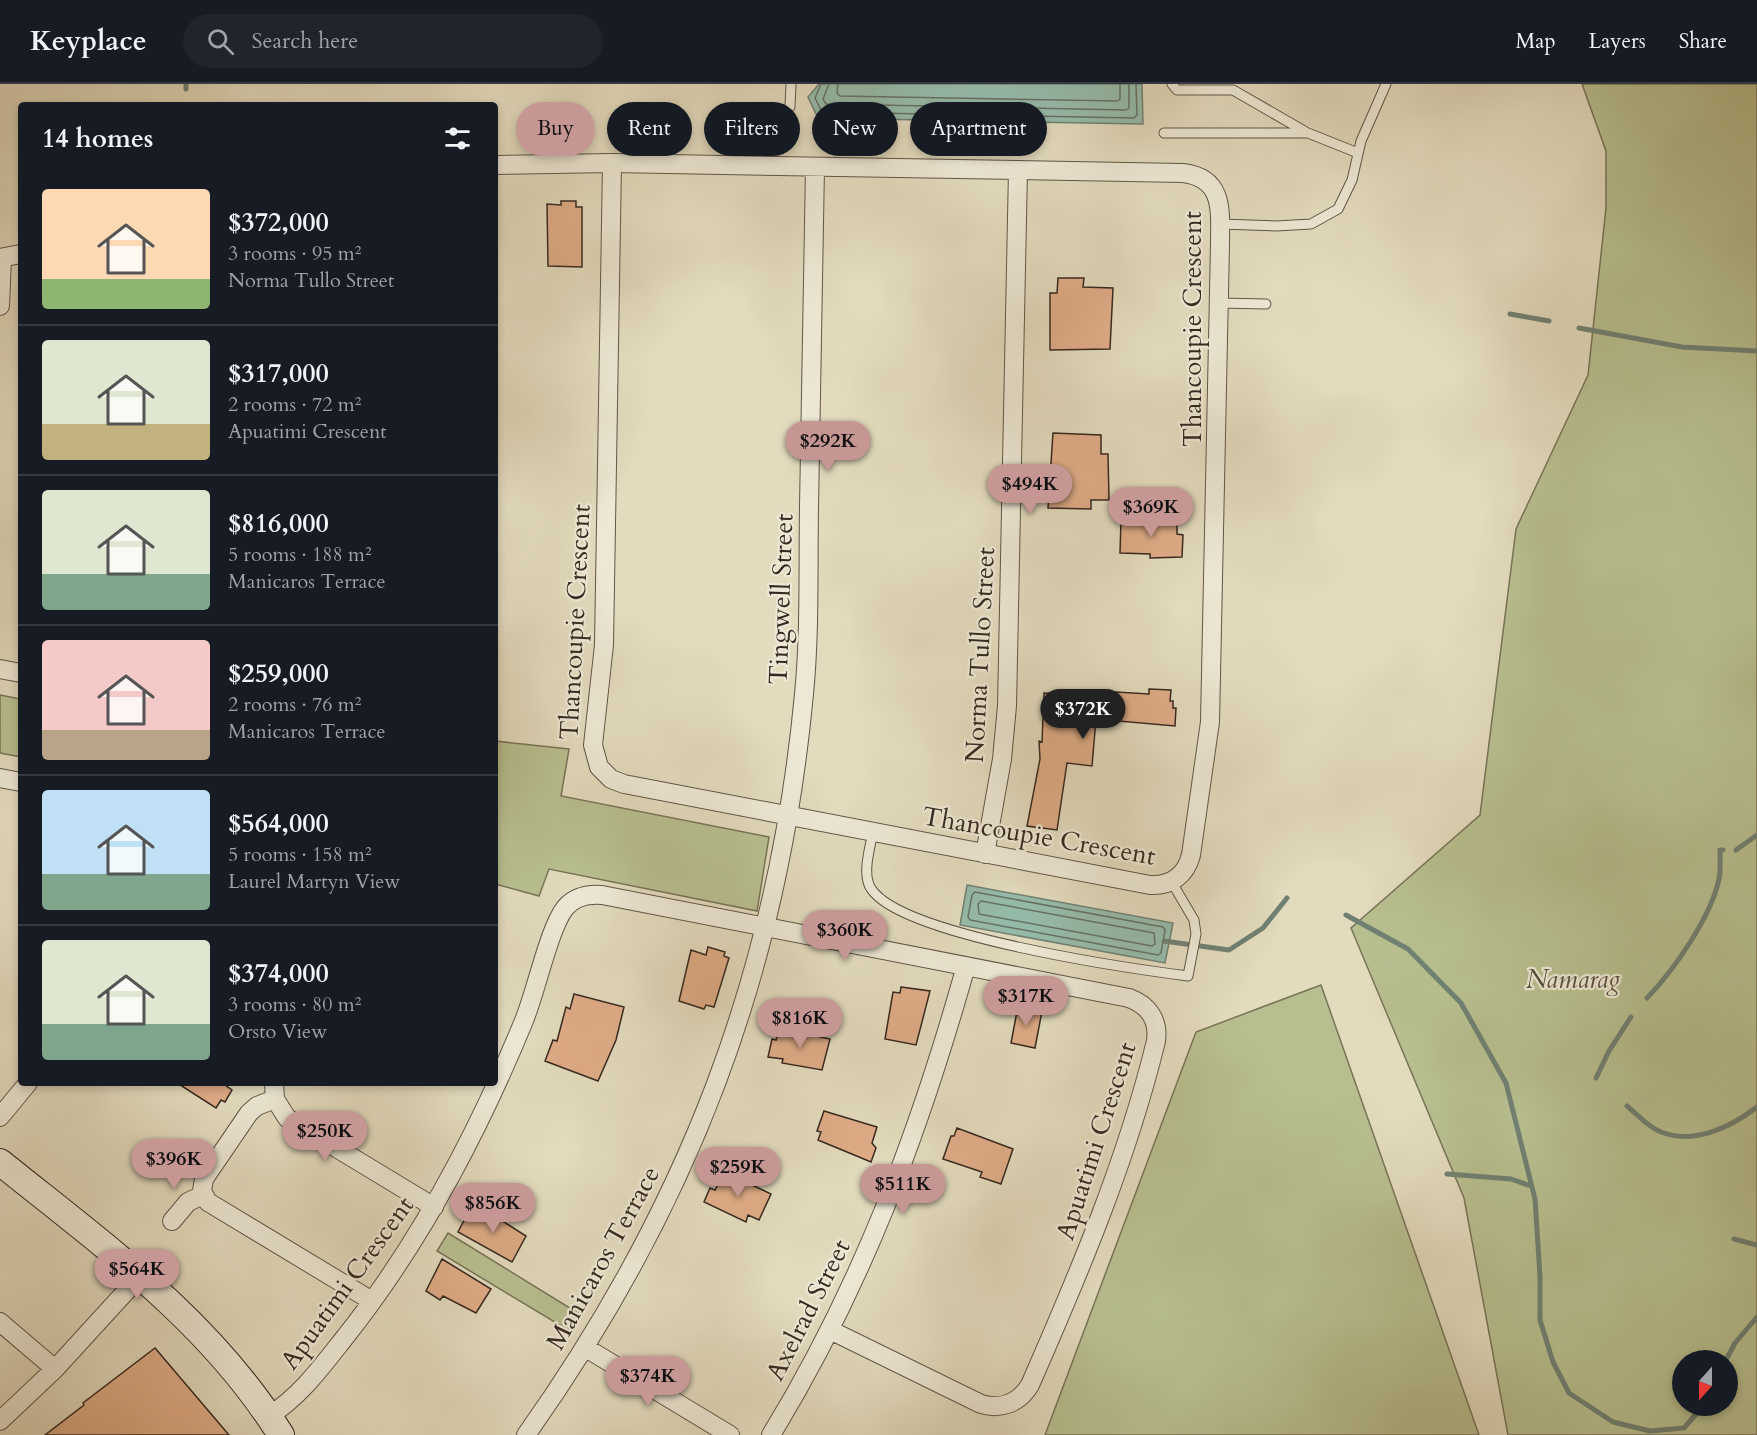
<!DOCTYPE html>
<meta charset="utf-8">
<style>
body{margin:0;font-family:Cardo,serif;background:#20242c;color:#f1f3f6;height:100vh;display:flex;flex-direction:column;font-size:22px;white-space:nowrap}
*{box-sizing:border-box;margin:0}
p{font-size:20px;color:#9ea1a6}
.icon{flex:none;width:33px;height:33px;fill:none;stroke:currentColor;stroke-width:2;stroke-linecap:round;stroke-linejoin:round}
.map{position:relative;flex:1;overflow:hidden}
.details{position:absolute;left:18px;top:18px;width:480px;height:984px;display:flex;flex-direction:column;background:#171b24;border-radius:6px;box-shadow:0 3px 9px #0003}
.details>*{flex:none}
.banner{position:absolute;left:516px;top:18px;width:570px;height:54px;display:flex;gap:12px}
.needle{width:39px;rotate:201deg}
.controls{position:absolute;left:1672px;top:1266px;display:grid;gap:12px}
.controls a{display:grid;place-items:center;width:66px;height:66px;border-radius:50%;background:#171b24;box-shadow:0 3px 9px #0003;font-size:30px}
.price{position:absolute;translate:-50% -51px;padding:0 14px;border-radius:21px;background:#c59692;color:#111;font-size:20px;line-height:39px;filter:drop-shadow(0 2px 3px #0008)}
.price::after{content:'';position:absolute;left:50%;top:36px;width:18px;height:14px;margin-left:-9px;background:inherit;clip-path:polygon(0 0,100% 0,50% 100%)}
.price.active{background:#222;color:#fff}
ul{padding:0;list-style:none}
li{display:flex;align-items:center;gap:18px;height:150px;padding:0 24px}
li+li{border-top:2px solid #363941}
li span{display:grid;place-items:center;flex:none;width:168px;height:120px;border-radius:6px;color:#555}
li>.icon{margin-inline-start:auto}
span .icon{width:72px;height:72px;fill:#fffc;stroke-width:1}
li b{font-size:26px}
h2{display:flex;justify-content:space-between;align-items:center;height:72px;padding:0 24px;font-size:26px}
.chip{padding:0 21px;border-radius:27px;background:#171b24;box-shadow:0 3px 9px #0003;font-size:21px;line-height:54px}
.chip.active{background:#c59692;color:#111}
header{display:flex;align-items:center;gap:36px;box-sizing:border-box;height:84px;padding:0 30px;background:#171b24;border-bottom:2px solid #363941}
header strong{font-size:28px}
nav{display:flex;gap:33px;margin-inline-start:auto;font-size:21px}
.search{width:420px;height:54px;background:#20242c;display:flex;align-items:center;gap:15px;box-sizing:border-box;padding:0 21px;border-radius:33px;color:#9ea1a6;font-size:22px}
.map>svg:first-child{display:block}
</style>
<header>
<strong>Keyplace</strong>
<div class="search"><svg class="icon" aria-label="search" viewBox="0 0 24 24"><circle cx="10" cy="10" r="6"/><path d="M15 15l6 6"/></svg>Search here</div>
<nav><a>Map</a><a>Layers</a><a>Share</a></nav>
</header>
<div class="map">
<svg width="1757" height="1351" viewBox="0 0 1757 1351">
<rect width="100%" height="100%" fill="#e3dbbe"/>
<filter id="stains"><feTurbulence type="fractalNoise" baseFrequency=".00333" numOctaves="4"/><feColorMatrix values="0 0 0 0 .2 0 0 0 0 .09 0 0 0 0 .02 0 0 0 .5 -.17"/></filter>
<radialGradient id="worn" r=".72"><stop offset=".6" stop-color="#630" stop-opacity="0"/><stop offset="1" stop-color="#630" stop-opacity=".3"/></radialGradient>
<path fill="#b8bf8f" stroke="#777458" stroke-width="1.5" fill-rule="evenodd" d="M1582,0H1757V1351H1508L1464,1114L1351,844L1480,731L1516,445L1588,291L1606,124V67ZM1683,1276H1728V1322H1683Z
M0,611L21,615V673L0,669Z
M495,657L569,665L561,712L769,753L757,827L549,785L539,812L495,800Z
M1321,901L1479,1351H1045L1196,948Z
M448,1149L578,1229L568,1246L437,1167Z"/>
<path fill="#96bcab" stroke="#708173" stroke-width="1.5" d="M819,0H1142L1143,40L818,34L808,13Z
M967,801L1173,839L1165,879L960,841Z"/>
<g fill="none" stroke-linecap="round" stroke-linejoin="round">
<path stroke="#667266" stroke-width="1.5" d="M821,0L815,14L822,28L1134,34L1137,31L1136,0
M829,0L823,15L826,20L1126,26L1129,24V0
M838,0L837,9L840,12L1117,17L1120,15V0
M975,808L1163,843L1165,846L1161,869L1158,871L970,836L968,833L972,811Z
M981,817L1154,849L1155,860L1152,862L979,830L978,820Z"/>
<path stroke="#708173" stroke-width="5" d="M186,0V5
M1510,230L1549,237
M1579,244L1682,263L1757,267
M1736,766L1757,751
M1346,831L1408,865L1461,919L1506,999L1535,1115L1540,1192V1236L1553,1278L1569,1309L1613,1338L1650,1347L1684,1344L1703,1322
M1164,857L1229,866L1263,844L1287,814
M1647,914C1674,886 1711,833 1719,795C1721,786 1720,776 1720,766H1723
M1596,994L1609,967L1631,933
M1627,1022C1638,1031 1648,1043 1661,1048C1694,1061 1731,1043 1757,1023
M1447,1090L1511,1095L1531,1102
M1734,1155L1757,1161
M1726,1276L1735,1259L1757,1233"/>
</g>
<path fill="#dfac87" stroke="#362820" stroke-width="1.5" d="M561,117H576V123H582V183L548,182L547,120L561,121Z
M1058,194H1084L1083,203L1113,204L1110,265L1050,266V209H1057Z
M1053,349L1101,351V370H1108L1109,416H1091V425L1048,424Z
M1157,435L1177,436V450L1183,451L1182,473L1150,474V470L1120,469L1121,436Z
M1149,605L1171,606L1170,617H1173V624H1176L1175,642L1096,635L1092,682L1067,679L1057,746L1027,742L1040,675L1039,657L1042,658L1044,609L1082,611V617L1116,619V608L1149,610Z
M708,863L725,868L724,872L729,874L714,923L706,921L704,925L679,917L691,866L706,871Z
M901,903L930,907L916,961L885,955L893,908L900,909Z
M574,910L624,923L616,956L598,997L545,977L553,956L557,957L566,923L570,925Z
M1018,922L1042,927L1035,964L1011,959Z
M779,944L830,955L822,986L782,979L783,975L768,973L772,955L776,956Z
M177,999H222L232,1006L225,1018L221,1016L216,1024Z
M824,1027L877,1043L872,1059L876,1064L871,1078L818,1056L821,1048L817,1047Z
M957,1044L1013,1065L1001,1100L980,1093L982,1088L943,1075L951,1052H954Z
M725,1088L771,1110L759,1136L748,1131L746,1138L704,1118L710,1104L715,1106Z
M479,1122L526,1152L512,1178L458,1148L467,1131L472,1134Z
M442,1175L491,1205L476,1229L443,1212L440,1216L426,1207Z
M155,1264L229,1351H45L84,1321L83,1319Z"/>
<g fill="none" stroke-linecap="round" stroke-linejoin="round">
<defs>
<path id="lane" d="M1172,0L1177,6H1233L1306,48
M790,23L791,0
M1164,49H1308L1358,69
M1220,140L1276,142L1311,140L1338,125L1352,96L1361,57L1386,0
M1219,219L1266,220
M873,748C870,764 861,792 872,806C905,852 1126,884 1188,892L1196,850L1194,836L1171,797"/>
<path id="street" d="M612,79L1183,89C1225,94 1220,128 1220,160L1210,638L1191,771C1186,791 1171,802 1150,801L624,700L611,695L599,683L593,661L604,561Z
M495,81L612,79
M0,174L21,170
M0,222L2,174
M0,585L21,589
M0,694L21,698
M985,770L1002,675L1007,622L1018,86
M274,999L275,1015L287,1034L434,1123
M275,1015L257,1022L249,1029L204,1095L202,1107L208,1118L372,1217
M0,1033L28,999
M172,1137L188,1118L203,1111
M0,1238L55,1285
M586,1264L730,1351
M269,1332C299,1313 320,1285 342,1257C419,1161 476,1053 523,939C535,912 549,844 565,824C574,813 588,810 602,811L1129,914C1148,921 1159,936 1156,957C1127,1076 1079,1189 1030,1301C1019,1319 1001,1326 981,1320L830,1246
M0,1337L55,1285L141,1191
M526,1351C688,1123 778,889 804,610C810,549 808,485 809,423C811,310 813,196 815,83
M771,1351C862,1202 919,1049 966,882"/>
<path id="secondary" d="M0,1078C103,1161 210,1237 281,1351"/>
</defs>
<use href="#lane" stroke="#615548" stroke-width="11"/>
<use href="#street" stroke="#615548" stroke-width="20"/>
<use href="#secondary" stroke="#362820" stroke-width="28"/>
<use href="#lane" stroke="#ede8d5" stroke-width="9"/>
<use href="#street" stroke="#ede8d5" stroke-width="18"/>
<use href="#secondary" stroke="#ede8d5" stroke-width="26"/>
</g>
<g text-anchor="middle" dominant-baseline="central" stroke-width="4.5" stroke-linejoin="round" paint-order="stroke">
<g font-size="26" fill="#362820" stroke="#ede8d5">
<text transform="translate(1192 245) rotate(-90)">Thancoupie Crescent</text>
<text transform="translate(781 515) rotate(-88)">Tingwell Street</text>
<text transform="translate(575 538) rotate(-87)">Thancoupie Crescent</text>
<text transform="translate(980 571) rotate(-87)">Norma Tullo Street</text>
<text transform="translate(1039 752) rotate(10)">Thancoupie Crescent</text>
<text transform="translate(1096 1057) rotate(-72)">Apuatimi Crescent</text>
<text transform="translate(603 1174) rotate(-61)">Manicaros Terrace</text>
<text transform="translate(347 1199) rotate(-54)">Apuatimi Crescent</text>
<text transform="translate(808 1226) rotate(-63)">Axelrad Street</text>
</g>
<g font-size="26" font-style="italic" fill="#564e3c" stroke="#ede8d5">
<text x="1573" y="895">Namarag</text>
</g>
</g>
<rect width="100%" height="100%" filter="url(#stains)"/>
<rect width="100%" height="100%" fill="url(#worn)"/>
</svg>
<div class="controls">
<a><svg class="needle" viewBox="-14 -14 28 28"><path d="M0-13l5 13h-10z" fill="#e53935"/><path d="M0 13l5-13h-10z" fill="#9ea1a6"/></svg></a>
</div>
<b class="price" style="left:828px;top:388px">$292K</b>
<b class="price" style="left:1030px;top:431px">$494K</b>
<b class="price" style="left:1151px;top:454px">$369K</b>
<b class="price active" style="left:1083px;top:656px">$372K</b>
<b class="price" style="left:845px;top:877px">$360K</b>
<b class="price" style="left:1026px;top:943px">$317K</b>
<b class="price" style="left:800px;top:965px">$816K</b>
<b class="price" style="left:325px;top:1078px">$250K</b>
<b class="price" style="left:174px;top:1106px">$396K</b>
<b class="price" style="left:738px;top:1114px">$259K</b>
<b class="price" style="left:903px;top:1131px">$511K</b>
<b class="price" style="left:493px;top:1150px">$856K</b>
<b class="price" style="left:137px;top:1216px">$564K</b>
<b class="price" style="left:648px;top:1323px">$374K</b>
<div class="banner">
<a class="chip active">Buy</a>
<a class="chip">Rent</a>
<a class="chip">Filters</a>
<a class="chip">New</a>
<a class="chip">Apartment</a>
</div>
<section class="details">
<h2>14 homes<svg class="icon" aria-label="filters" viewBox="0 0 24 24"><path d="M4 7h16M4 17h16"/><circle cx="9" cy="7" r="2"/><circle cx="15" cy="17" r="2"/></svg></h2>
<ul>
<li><span style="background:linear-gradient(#ffd9b3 75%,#8fb573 0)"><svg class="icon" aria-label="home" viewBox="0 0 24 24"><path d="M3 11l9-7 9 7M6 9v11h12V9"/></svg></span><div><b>$372,000</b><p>3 rooms · 95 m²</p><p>Norma Tullo Street</p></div></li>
<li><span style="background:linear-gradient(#dfe7d0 70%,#c2b280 0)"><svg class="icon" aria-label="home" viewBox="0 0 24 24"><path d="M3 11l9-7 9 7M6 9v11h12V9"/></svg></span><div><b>$317,000</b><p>2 rooms · 72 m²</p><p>Apuatimi Crescent</p></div></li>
<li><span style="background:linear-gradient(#dfe7d0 70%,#7fa58c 0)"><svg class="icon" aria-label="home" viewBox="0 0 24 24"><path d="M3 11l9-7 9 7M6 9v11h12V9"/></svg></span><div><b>$816,000</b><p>5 rooms · 188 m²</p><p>Manicaros Terrace</p></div></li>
<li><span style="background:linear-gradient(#f6c9c9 75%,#b9a48a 0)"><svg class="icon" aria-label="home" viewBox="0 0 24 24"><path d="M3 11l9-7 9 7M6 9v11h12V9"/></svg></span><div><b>$259,000</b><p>2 rooms · 76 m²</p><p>Manicaros Terrace</p></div></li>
<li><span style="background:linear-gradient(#bfe0f5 70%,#7fa58c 0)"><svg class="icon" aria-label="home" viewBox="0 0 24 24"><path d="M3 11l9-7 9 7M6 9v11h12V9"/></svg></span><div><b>$564,000</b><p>5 rooms · 158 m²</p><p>Laurel Martyn View</p></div></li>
<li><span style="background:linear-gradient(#dfe7d0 70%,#7fa58c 0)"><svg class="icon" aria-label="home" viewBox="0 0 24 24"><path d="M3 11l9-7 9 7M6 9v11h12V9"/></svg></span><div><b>$374,000</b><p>3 rooms · 80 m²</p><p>Orsto View</p></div></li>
</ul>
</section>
</div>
